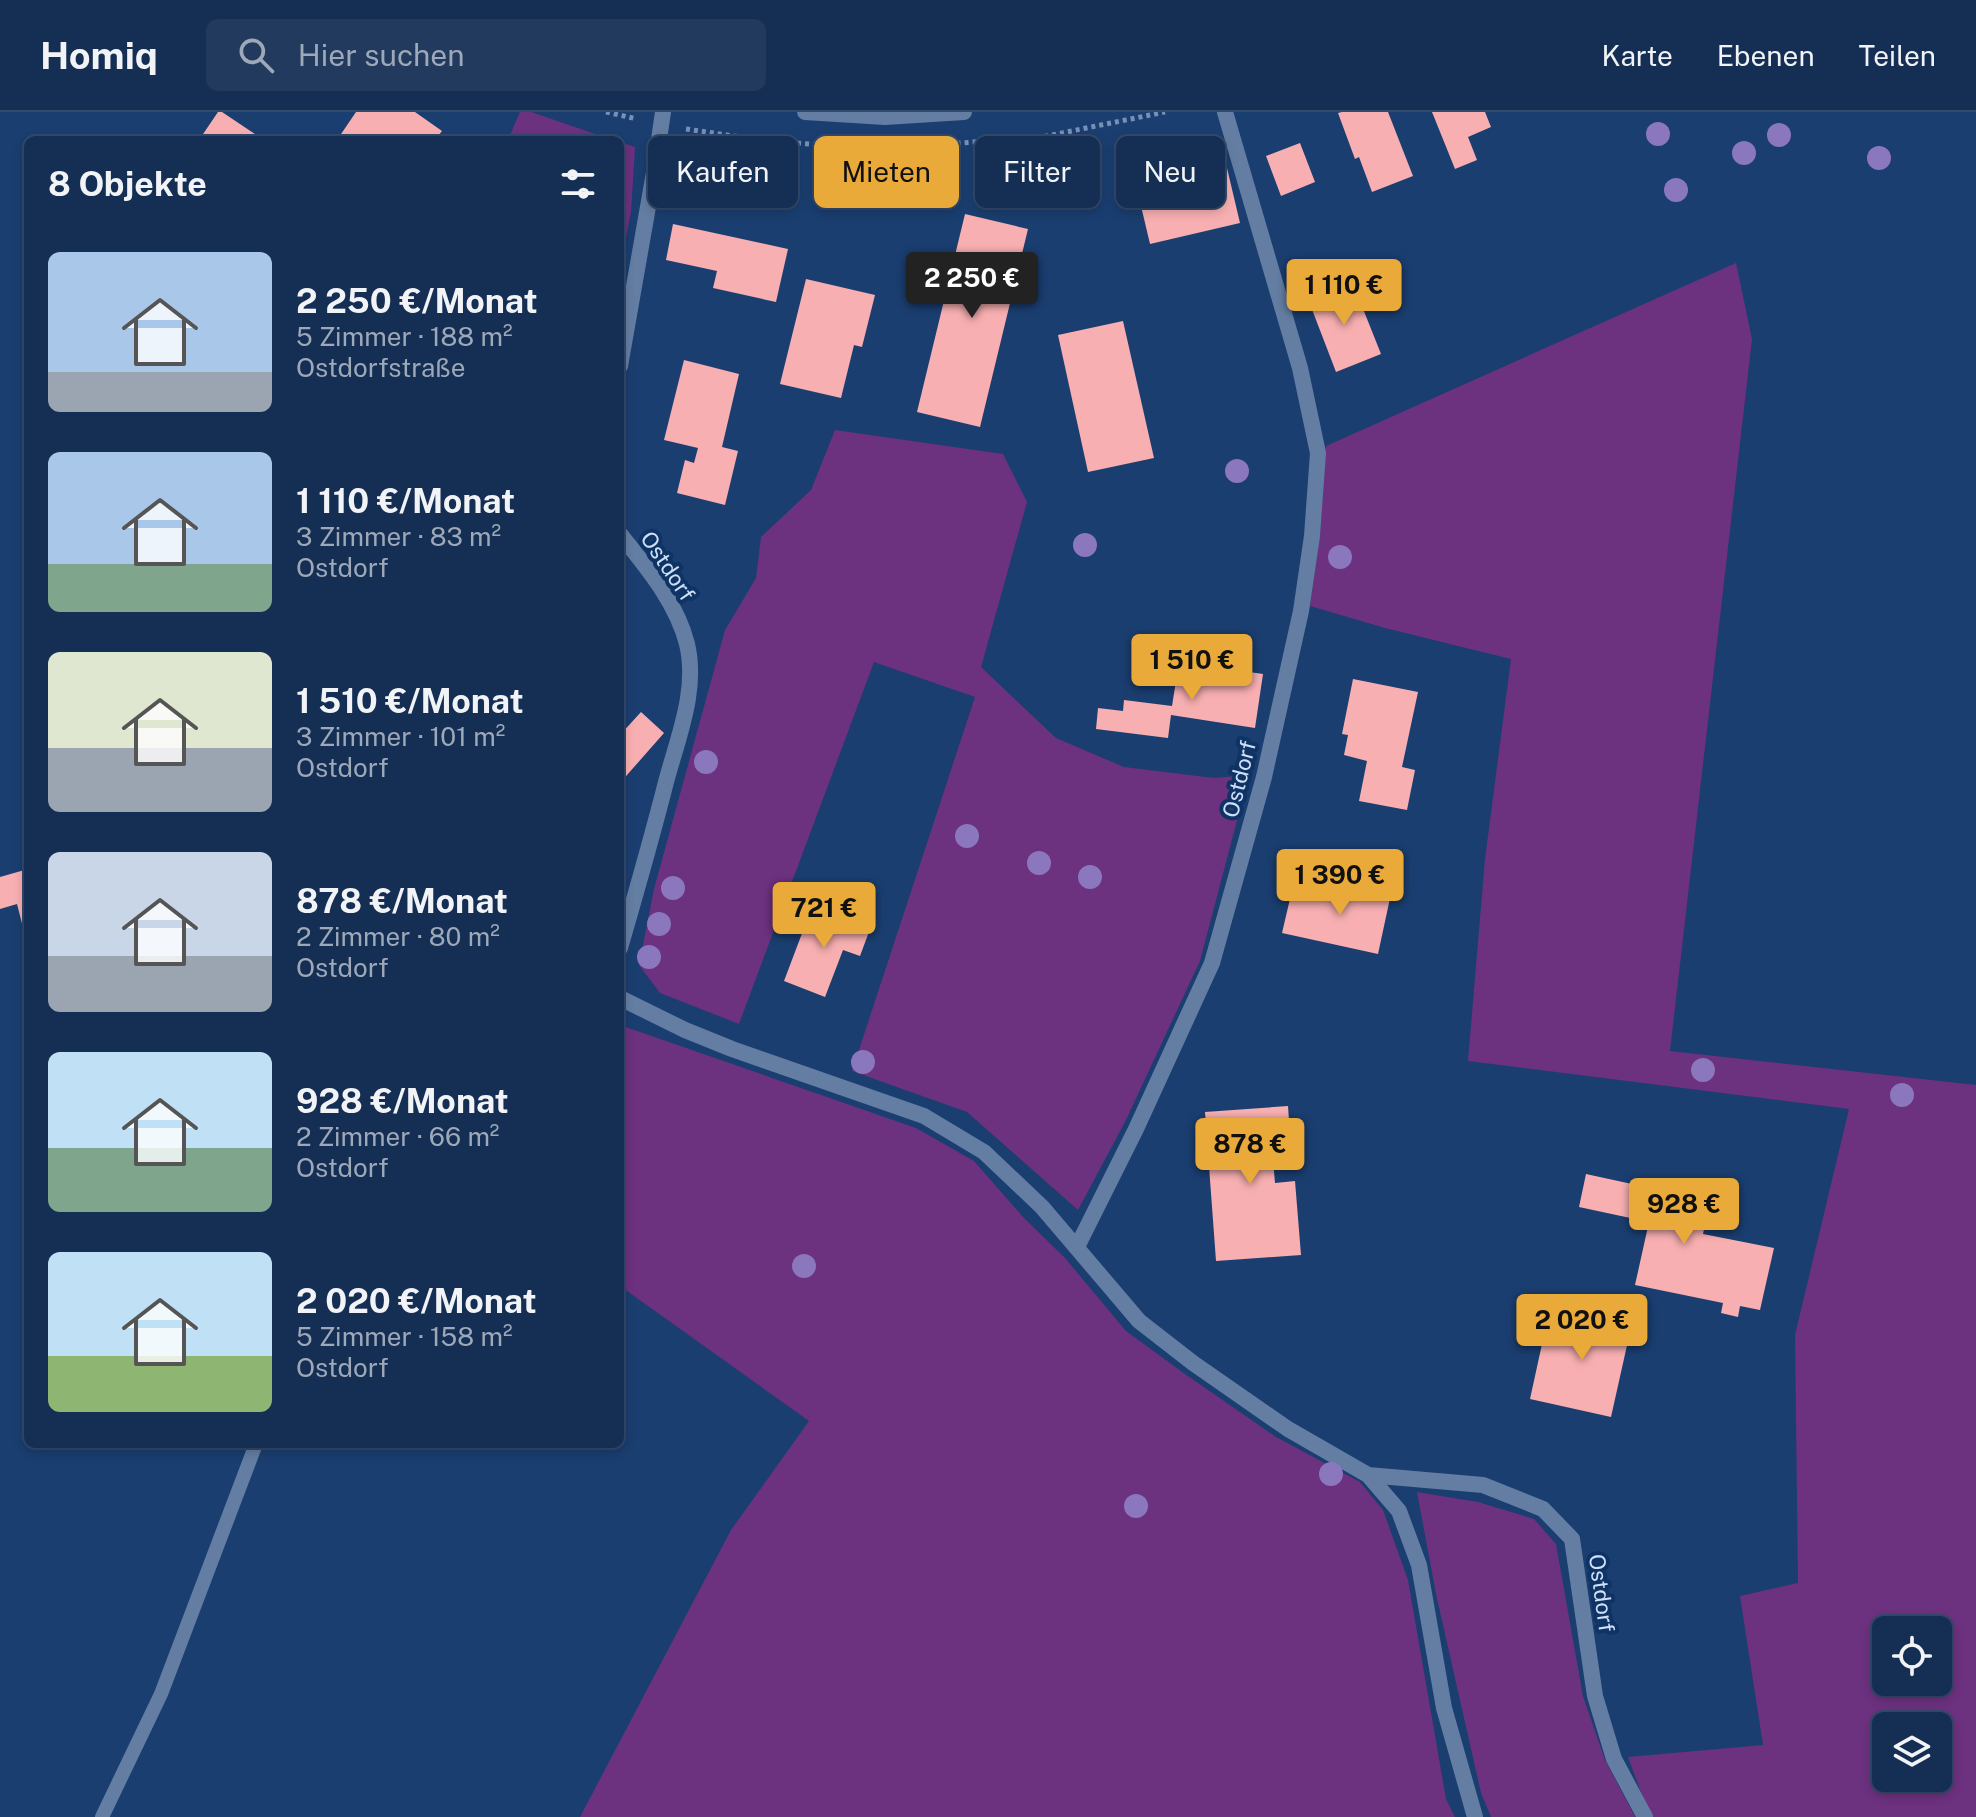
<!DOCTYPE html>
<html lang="de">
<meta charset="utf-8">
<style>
body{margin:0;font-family:"Public Sans",sans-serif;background:#213a5e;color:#f1f3f6;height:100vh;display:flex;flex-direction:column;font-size:30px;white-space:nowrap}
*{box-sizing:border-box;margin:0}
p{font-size:26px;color:#9da8b8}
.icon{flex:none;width:44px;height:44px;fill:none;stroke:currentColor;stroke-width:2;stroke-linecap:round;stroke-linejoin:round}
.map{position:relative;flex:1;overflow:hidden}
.side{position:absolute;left:24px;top:24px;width:600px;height:1312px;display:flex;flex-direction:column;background:#142e54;border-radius:12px;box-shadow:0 4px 12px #0003,0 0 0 2px #334a6b}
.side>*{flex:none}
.guide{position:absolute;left:648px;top:24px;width:760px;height:72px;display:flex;gap:16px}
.buttons{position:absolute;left:1872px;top:1504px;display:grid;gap:16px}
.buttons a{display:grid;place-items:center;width:80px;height:80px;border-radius:12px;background:#142e54;box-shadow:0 4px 12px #0003,0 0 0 2px #334a6b;font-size:40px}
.price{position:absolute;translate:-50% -68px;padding:0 18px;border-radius:8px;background:#eaaa39;color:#111;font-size:26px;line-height:52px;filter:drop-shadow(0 2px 4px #0008)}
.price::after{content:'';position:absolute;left:50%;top:48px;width:24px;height:18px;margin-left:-12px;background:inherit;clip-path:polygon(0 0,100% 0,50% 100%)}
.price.current{background:#222;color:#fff}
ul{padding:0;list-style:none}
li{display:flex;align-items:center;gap:24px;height:200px;padding:0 24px}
li span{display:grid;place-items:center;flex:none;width:224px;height:160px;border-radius:12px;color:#555}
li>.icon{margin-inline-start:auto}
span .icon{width:96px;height:96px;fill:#fffc;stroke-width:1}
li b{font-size:34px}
h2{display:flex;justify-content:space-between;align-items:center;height:96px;padding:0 24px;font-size:34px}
.pill{padding:0 28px;border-radius:12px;background:#142e54;box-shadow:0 4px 12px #0003,0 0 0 2px #334a6b;font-size:28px;line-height:72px}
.pill.current{background:#eaaa39;color:#111}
header{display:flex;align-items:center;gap:48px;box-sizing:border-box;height:112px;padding:0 40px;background:#142e54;border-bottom:2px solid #334a6b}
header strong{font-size:38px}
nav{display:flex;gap:44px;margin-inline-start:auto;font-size:28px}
.search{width:560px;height:72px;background:#213a5e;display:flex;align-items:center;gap:20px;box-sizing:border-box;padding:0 28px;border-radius:12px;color:#9da8b8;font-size:30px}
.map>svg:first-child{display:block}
</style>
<header>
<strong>Homiq</strong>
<div class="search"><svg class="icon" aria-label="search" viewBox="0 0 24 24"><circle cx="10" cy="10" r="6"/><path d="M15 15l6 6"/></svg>Hier suchen</div>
<nav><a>Karte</a><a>Ebenen</a><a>Teilen</a></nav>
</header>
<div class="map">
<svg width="1976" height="1705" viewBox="0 0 1976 1705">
<rect width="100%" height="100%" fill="#1a3e70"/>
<path fill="#6c317f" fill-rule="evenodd" d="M520,0H531L613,28H508Z
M620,30L635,35L631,100L620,155Z
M1736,151L1752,227L1670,939L1976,973V1705H1650L1628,1645L1763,1633L1740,1484L1798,1471L1795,1223L1849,997L1468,949L1485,747L1511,547L1385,516L1310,494L1320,422L1326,334ZM1886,1518H1938V1570H1886ZM1886,1614H1938V1666H1886Z
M835,318L1003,342L1027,390L981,555L1056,626L1124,655L1214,666L1249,663L1200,849L1125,1010L1078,1098L967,1000L852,959L975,585L874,550L739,912L660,881L639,853L654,777L725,518L756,466L761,425L811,378Z
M620,913L916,1016L974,1049L1023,1105L1065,1146L1126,1219L1185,1262L1276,1325L1360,1370L1383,1398L1408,1468L1446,1687L1455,1705H580L731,1418L809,1309L620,1174Z
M1417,1380L1478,1390L1534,1407L1556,1432L1583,1584L1605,1648L1635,1705H1491L1481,1681L1436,1482Z"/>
<path fill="#f8afb1" d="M218,0H222L264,28H199Z
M356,0H415L442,19L435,28H337Z
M1342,0H1388L1413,64L1372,80L1359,45L1355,47L1338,1Z
M1432,0H1485L1491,15L1468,25L1477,48L1455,57Z
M1300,31L1315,70L1281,84L1266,44Z
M1227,56L1240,111L1150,132L1137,77Z
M965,102L1028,117L980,315L917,300Z
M673,112L788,137L776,190L713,176L717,159L666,148Z
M806,167L875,183L862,235L854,233L841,286L780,272Z
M1352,169L1381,242L1336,260L1308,187Z
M1123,209L1154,346L1088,360L1058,223Z
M684,248L739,262L722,335L738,339L725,393L677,381L685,348L694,351L698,336L664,328Z
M1179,550L1263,562L1255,616L1171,603L1168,626L1096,617L1098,596L1123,599L1124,588L1172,594Z
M1353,567L1418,580L1402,655L1415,658L1407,698L1359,689L1367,649L1344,643L1348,623L1342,622Z
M641,600L664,621L620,671V623Z
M28,757V830L27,831L17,792L0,797V765Z
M1354,769L1392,777L1378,842L1282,821L1293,774L1350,787Z
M812,795L870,817L860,844L843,838L825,885L784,869Z
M1288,994L1290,1023L1271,1024L1275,1071L1295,1069L1301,1143L1216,1149L1205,1000Z
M1586,1062L1710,1089L1703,1122L1774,1136L1760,1198L1740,1194L1738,1205L1721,1201L1723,1191L1635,1173L1649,1110L1579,1095Z
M1605,1195L1634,1202L1611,1305L1530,1287L1549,1200L1601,1212Z"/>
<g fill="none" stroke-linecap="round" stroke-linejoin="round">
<path stroke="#7690b6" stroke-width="5" stroke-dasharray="4 4" stroke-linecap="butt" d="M606,0L637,7
M686,17L768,29L879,37L1042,25L1165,0"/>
<path stroke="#647ea3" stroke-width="14" d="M102,1705L161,1582L256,1332"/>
<path stroke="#647ea3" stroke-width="16" d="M620,254L655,55L663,0
M620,422C646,455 676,489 687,532C698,578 678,625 666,670C652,725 636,781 620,836
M620,886L685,918L732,937L924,1004L984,1040L1042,1095L1139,1209L1193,1251L1288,1317L1368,1363L1483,1373L1543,1397L1572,1427L1595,1584L1614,1647L1645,1705
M1077,1135L1136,1017L1212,851L1264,665L1301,499L1312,424L1318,341L1300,256L1225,0
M1368,1363L1399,1399L1419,1453L1444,1596L1475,1705"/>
<path stroke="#647ea3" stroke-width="16" d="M805,0L885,5L964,0"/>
</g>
<g fill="#8a77bd">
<circle cx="1658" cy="22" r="12"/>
<circle cx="1779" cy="23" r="12"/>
<circle cx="1744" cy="41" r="12"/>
<circle cx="1879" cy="46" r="12"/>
<circle cx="1676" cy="78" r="12"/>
<circle cx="1237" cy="359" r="12"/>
<circle cx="1085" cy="433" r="12"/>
<circle cx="1340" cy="445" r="12"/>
<circle cx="706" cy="650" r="12"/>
<circle cx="967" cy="724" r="12"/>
<circle cx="1039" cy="751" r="12"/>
<circle cx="1090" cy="765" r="12"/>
<circle cx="673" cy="776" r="12"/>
<circle cx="659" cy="812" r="12"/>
<circle cx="649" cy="845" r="12"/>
<circle cx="863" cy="950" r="12"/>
<circle cx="1703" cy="958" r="12"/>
<circle cx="1902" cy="983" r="12"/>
<circle cx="804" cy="1154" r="12"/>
<circle cx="1331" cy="1362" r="12"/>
<circle cx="1136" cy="1394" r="12"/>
</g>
<g text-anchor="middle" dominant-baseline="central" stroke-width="8" stroke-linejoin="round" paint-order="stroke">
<g font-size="22" fill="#cfe0f9" stroke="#0f3364">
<text transform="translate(668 454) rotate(56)">Ostdorf</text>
<text transform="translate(1239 667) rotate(-76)">Ostdorf</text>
<text transform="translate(1602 1481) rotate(82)">Ostdorf</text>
</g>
</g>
</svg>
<div class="buttons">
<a><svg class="icon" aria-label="locate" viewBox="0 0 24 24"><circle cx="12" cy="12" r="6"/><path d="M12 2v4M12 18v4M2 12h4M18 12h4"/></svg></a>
<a><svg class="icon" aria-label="layers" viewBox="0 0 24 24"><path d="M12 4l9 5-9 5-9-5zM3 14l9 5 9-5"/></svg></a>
</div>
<b class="price current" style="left:972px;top:208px">2 250 €</b>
<b class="price" style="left:1344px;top:215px">1 110 €</b>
<b class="price" style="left:1192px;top:590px">1 510 €</b>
<b class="price" style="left:1340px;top:805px">1 390 €</b>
<b class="price" style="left:824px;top:838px">721 €</b>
<b class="price" style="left:1250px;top:1074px">878 €</b>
<b class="price" style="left:1684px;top:1134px">928 €</b>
<b class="price" style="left:1582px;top:1250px">2 020 €</b>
<div class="guide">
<a class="pill">Kaufen</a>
<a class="pill current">Mieten</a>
<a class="pill">Filter</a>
<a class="pill">Neu</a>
</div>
<section class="side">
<h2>8 Objekte<svg class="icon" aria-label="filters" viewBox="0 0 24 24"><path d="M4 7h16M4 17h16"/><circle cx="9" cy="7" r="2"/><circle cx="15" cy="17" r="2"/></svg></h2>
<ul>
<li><span style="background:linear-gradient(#a9c7e8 75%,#9aa5b1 0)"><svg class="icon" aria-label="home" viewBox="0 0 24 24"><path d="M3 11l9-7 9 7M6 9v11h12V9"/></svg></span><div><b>2 250 €/Monat</b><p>5 Zimmer · 188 m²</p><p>Ostdorfstraße</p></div></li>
<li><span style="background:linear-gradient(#a9c7e8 70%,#7fa58c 0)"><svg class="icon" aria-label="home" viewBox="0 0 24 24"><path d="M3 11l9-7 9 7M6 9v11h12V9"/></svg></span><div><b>1 110 €/Monat</b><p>3 Zimmer · 83 m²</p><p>Ostdorf</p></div></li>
<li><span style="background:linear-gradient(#dfe7d0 60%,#9aa5b1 0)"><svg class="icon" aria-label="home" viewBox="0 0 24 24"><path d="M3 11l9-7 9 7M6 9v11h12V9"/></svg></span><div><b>1 510 €/Monat</b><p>3 Zimmer · 101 m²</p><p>Ostdorf</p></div></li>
<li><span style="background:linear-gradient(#c9d6e8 65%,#9aa5b1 0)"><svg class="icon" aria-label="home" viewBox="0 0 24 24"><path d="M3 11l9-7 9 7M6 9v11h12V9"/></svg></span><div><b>878 €/Monat</b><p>2 Zimmer · 80 m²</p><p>Ostdorf</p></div></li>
<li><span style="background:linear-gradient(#bfe0f5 60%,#7fa58c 0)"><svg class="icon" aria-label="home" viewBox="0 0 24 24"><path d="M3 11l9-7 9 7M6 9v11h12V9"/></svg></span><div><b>928 €/Monat</b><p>2 Zimmer · 66 m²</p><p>Ostdorf</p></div></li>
<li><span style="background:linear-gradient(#bfe0f5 65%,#8fb573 0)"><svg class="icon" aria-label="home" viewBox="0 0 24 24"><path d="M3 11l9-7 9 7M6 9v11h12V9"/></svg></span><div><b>2 020 €/Monat</b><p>5 Zimmer · 158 m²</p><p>Ostdorf</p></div></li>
</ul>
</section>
</div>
